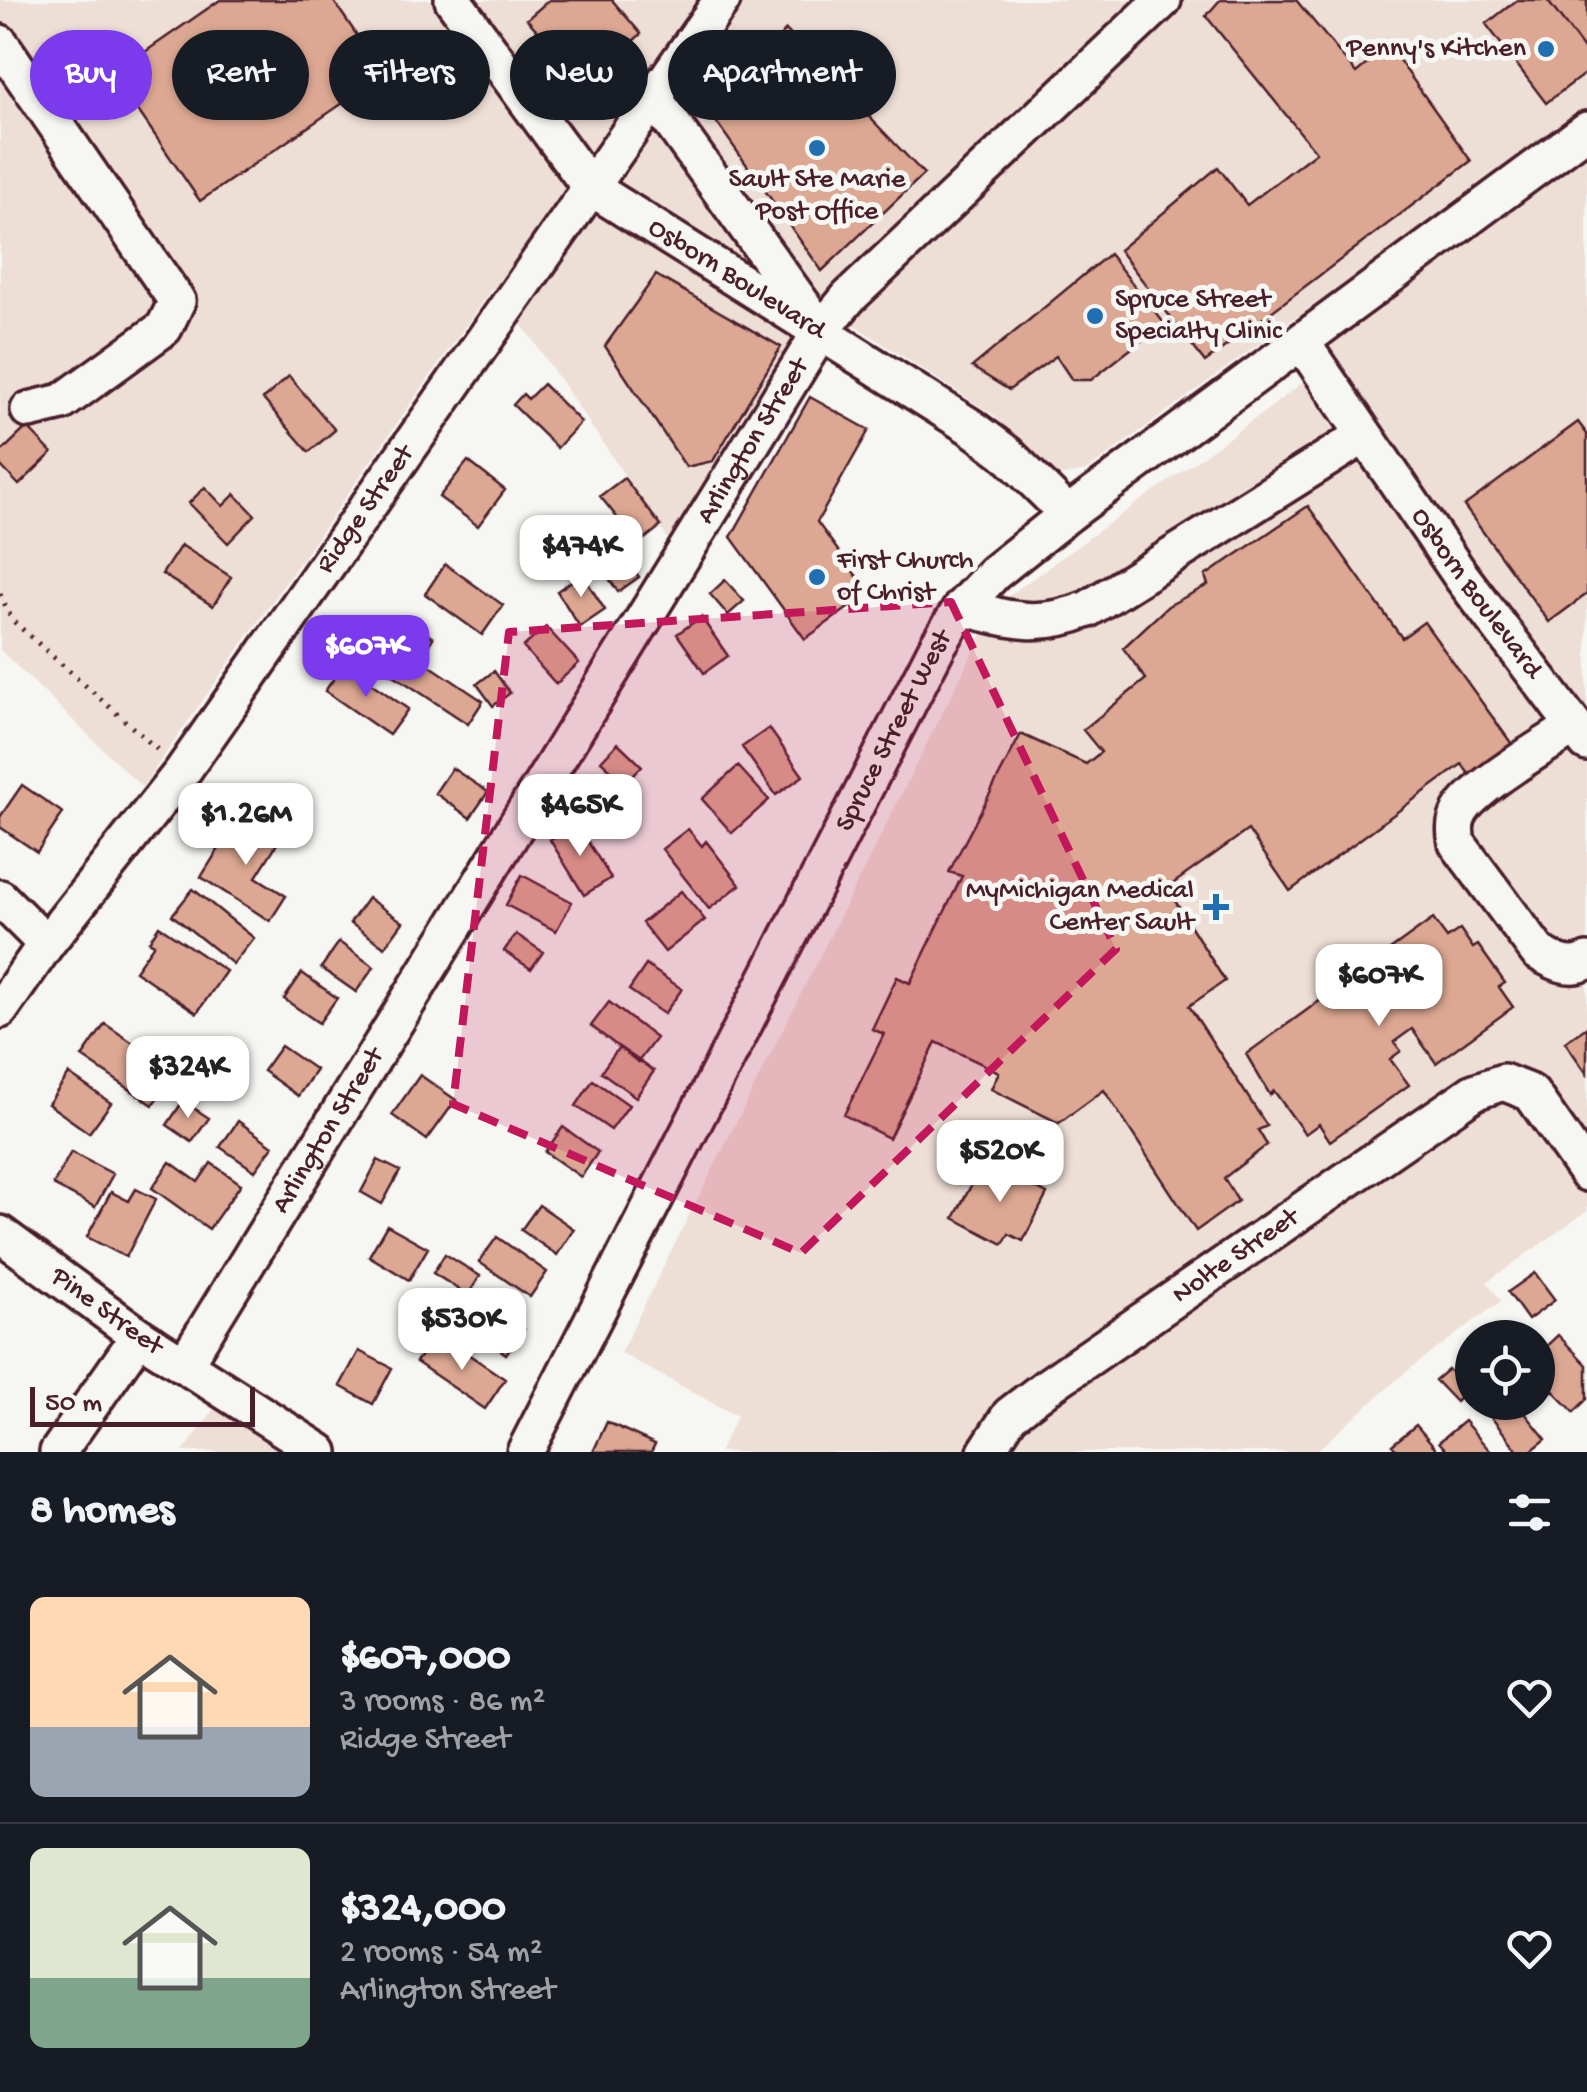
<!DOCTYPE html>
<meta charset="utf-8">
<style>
body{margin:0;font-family:"Gochi Hand",sans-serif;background:#20242c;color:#f1f3f6;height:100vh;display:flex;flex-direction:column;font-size:38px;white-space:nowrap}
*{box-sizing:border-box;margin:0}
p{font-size:32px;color:#9ea1a6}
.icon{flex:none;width:55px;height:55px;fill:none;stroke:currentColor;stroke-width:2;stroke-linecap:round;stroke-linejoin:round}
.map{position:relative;height:1452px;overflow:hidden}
.details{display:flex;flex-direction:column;background:#171b24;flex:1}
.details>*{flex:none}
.hud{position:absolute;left:30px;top:30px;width:1000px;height:90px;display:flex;gap:20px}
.tools{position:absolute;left:1455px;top:1320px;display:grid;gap:20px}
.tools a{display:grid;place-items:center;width:100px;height:100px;border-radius:50%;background:#171b24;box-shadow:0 2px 8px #0004;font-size:50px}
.scale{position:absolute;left:30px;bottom:25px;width:225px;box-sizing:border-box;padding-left:10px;border:5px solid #4a1f2b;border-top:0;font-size:28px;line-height:35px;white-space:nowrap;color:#4a1f2b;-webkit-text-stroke:8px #f6f6f2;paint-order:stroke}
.price{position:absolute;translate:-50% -85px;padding:0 22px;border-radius:20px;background:#fff;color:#222;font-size:32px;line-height:65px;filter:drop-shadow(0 2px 5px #0008)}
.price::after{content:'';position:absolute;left:50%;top:60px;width:30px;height:22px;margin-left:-15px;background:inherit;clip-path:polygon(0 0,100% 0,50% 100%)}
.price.current{background:#7c3aed;color:#fff}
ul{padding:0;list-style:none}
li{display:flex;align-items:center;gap:30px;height:250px;padding:0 30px}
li+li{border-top:2px solid #363941}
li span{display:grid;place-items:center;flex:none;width:280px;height:200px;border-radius:15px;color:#555}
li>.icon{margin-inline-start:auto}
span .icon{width:120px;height:120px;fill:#fffc;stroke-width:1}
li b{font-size:42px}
h2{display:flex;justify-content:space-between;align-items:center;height:120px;padding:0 30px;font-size:42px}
.chip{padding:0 35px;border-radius:45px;background:#171b24;box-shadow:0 2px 8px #0004;font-size:35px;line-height:90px}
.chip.current{background:#7c3aed;color:#fff}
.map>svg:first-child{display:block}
</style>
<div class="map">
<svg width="1587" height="1452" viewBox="0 0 1587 1452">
<rect width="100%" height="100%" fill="#f6f6f2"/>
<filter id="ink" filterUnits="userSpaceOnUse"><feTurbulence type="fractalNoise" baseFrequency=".01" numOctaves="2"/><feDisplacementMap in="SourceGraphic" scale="20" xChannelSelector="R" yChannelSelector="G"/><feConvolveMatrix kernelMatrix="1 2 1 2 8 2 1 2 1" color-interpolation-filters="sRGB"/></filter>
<g filter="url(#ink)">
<path fill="#eedfd6" d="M0,0H1587V1211L1487,1282L1501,1301L1407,1371L1315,1452H719L737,1416L620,1353L997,604L1267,410L1334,358L1297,316L1086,471L1059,476L1041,468L995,416L823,305L670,542L528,333L492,288L142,787L0,650Z
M217,1405L280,1452H183Z"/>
<path fill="#dda893" stroke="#4a1f2b" stroke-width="2.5" d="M220,0H333L384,75L200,201L113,74Z
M549,0H612L641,34L585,84L527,19Z
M1220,0H1296L1356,73L1389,46L1471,161L1205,362L1119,250L1218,167L1247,205L1316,152L1206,16Z
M1517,0H1547L1587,53V72L1546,103L1486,24Z
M1547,0H1587V53Z
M786,30L924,174L822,271L717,123L719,103Z
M1109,254L1164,323L1091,380H1072L1056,356L1009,390L972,367Z
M656,275L781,347L713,461L686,467L605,346Z
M289,376L335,430L309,452L263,399Z
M543,384L581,422L557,448L513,405L523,394L528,399Z
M810,397L869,430L817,522L869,593L805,639L731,537Z
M1578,422L1587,434V594L1549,622L1464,506Z
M27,427L52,453L19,485L0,465V453Z
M468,461L505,490L478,526L439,497Z
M624,478L661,526L638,544L600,496Z
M205,487L223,506L235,494L255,515L228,543L189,503Z
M1308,506L1402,638L1424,622L1514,747L1471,777L1462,764L1290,891L1248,830L1167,888L1225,981L1189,1006L1267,1126L1258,1130L1267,1145L1224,1178L1238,1201L1196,1231L1104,1090L1059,1123L991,1089L999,1072L936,1042L889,1138L844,1115L884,1034L872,1029L897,977L910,983L962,876L949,872L1021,734L1086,764L1101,752L1083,730L1146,679L1123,648L1168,606L1208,585L1205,576Z
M604,525L639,577L618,592L583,539Z
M181,545L231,577L213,606L162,574Z
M445,564L503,605L482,635L425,594Z
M582,574L605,610L580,627L557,591Z
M725,580L744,601L728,615L710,594Z
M701,617L728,656L704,673L677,634Z
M404,619L433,638L420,659L483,701L468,724L386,670L398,652L387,645Z
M546,627L579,663L556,684L523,647Z
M344,664L408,709L389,735L325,691Z
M494,671L510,693L493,706L477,684Z
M769,728L803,776L776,795L742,747Z
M618,743L642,766L625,783L601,761Z
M738,766L769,800L732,833L702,799Z
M452,768L488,792L470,818L435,793Z
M22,785L63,813L37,852L0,827V817Z
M240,815L280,839L256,877L286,896L270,921L201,877Z
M576,823L611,878L584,895L550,840Z
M688,829L702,846L706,841L740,885L709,909L662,849Z
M522,875L572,902L556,931L506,905Z
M193,889L254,938L233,964L172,915Z
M681,891L705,920L665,952L642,923Z
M368,898L403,922L385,947L350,923Z
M1433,919L1447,938L1460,929L1473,948L1478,945L1505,983L1499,987L1513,1007L1436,1063L1412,1029L1394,1042L1401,1051L1390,1059L1409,1085L1330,1141L1319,1124L1305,1134L1274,1091L1270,1095L1246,1054Z
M159,926L226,971L197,1013L135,971L154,944L149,941Z
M516,934L543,952L531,969L504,951Z
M339,942L374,967L356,992L321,968Z
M646,965L682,989L664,1014L629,990Z
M302,973L337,998L319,1023L284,999Z
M609,1002L656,1038L638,1062L591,1026Z
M105,1024L142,1049L137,1055L171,1079L153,1105L82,1057Z
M1587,1027V1074L1565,1042Z
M281,1046L316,1070L298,1096L263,1071Z
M619,1047L654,1071L636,1097L601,1072Z
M69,1074L111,1103L89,1133L48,1104Z
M420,1075L456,1100L427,1140L392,1115Z
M593,1080L629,1105L611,1130L576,1106Z
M183,1101L209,1118L192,1142L167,1125Z
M238,1121L273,1146L255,1171L220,1147Z
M563,1127L598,1152L581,1177L545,1152Z
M71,1152L113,1174L95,1207L53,1185Z
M378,1160L400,1171L382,1204L361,1192Z
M984,1161L1047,1194L1023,1241L1009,1234L1003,1244L954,1218Z
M170,1162L198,1182L211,1163L241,1184L209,1229L152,1188Z
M136,1189L156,1199L126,1257L87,1237L111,1192L129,1201Z
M539,1205L574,1229L557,1255L521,1230Z
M387,1225L428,1248L409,1280L369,1256Z
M497,1237L547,1272L530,1297L479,1262Z
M445,1254L480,1276L468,1295L433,1273Z
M1535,1273L1555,1300L1528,1320L1508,1292Z
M489,1304L524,1329L506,1354L472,1330Z
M1558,1335L1587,1365V1399L1574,1412L1538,1375V1354Z
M430,1342L443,1351L450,1342L505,1379L485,1409L416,1362Z
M359,1351L392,1368L373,1404L340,1386Z
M1448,1369L1468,1390L1456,1402L1435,1380Z
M1479,1402H1516L1546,1439L1530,1452H1519Z
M1464,1421L1491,1452H1448L1439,1442Z
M607,1422L655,1444L651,1452H593Z
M1416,1425L1439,1452H1398L1392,1445Z"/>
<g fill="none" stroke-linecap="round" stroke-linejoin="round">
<defs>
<g id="minor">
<path id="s1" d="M453,0L590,187L971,427L1006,453L1068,514"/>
<path d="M0,43L177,301L164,328L62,402L29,410"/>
<path d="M653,97L812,318"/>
<path id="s2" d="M1302,343L1461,576L1587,743"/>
<path d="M962,607C1010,620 1039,629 1088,609L1363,436"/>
<path d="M1574,726C1546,746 1476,785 1460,812C1454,823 1455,832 1457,843L1538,952C1553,961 1570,971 1587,961"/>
<path d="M0,898L46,944"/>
<path id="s3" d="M0,1010L46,944L182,772L722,0"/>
<path id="s4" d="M0,1234L139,1336L320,1452"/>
<path id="s5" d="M184,1365L821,331L848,298L1163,0"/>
<path d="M58,1452L139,1336"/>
<path id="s6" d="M525,1452L938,645L962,607L994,573L1068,514L1587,130"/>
<path id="s7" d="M986,1452L1010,1415L1048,1386L1474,1092L1503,1082L1531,1093L1587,1173"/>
</g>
</defs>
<use href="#minor" stroke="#4a1f2b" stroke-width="42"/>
<path stroke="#4a1f2b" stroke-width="5" stroke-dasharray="2.5 8" stroke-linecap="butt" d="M0,594L12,620L160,752"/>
<use href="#minor" stroke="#f6f6f2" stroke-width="35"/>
</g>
</g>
<path fill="#c2185b" fill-opacity="0.2" stroke="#c2185b" stroke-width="8" stroke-dasharray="20 12" stroke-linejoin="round" d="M951,602L1116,949L801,1253L453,1104L509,632Z"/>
<g fill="#1f6fb2" stroke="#f6f6f2" stroke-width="4">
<circle cx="1546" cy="49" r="10"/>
<circle cx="817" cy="148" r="10"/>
<circle cx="1095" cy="316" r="10"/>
<circle cx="817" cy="577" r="10"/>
<path d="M1211 892h10v10h10v10h-10v10h-10v-10h-10v-10h10z"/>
</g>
<g text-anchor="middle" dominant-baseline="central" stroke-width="10" stroke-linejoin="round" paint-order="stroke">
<g font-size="28" fill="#4a1f2b" stroke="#f6f6f2" text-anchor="end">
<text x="1526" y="49">Penny's Kitchen</text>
<text x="817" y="180" text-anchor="middle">Sault Ste Marie<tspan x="817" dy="32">Post Office</tspan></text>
<text x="1115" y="300" text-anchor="start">Spruce Street<tspan x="1115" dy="32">Specialty Clinic</tspan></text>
<text x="837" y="561" text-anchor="start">First Church<tspan x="837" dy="32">of Christ</tspan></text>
<text x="1194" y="891">MyMichigan Medical<tspan x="1194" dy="32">Center Sault</tspan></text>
</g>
<g font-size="28" fill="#4a1f2b" stroke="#f6f6f2">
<text stroke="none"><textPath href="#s1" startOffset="405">Osborn Boulevard</textPath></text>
<text stroke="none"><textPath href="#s5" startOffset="1085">Arlington Street</textPath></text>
<text stroke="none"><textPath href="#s3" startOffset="620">Ridge Street</textPath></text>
<text stroke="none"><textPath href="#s2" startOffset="305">Osborn Boulevard</textPath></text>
<text stroke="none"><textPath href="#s6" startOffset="810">Spruce Street West</textPath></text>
<text stroke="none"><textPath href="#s5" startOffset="275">Arlington Street</textPath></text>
<text stroke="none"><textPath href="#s7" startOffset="320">Nolte Street</textPath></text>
<text stroke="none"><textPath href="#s4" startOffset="132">Pine Street</textPath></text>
</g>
</g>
</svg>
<div class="tools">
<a><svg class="icon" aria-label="locate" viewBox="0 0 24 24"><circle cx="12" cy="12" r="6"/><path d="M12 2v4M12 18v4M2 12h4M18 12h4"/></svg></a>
</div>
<div class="scale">50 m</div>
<b class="price" style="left:581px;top:600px">$474K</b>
<b class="price current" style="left:366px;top:700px">$607K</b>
<b class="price" style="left:580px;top:859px">$465K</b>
<b class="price" style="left:246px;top:868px">$1.26M</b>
<b class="price" style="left:1379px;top:1029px">$607K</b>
<b class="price" style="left:188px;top:1121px">$324K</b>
<b class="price" style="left:1000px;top:1205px">$520K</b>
<b class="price" style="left:462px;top:1373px">$530K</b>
<div class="hud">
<a class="chip current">Buy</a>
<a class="chip">Rent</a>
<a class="chip">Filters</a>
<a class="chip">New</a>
<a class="chip">Apartment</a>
</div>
</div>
<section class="details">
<h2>8 homes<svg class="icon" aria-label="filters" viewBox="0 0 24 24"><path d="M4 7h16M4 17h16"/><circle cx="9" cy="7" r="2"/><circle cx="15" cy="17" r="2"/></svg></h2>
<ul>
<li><span style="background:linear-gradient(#ffd9b3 65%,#9aa5b1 0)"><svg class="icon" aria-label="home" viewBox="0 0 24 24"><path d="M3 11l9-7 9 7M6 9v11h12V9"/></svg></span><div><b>$607,000</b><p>3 rooms · 86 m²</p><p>Ridge Street</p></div><svg class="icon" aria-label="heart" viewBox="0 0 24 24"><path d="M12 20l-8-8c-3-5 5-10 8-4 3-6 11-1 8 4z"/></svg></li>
<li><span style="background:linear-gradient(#dfe7d0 65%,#7fa58c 0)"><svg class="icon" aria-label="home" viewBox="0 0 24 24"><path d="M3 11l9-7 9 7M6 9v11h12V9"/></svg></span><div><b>$324,000</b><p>2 rooms · 54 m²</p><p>Arlington Street</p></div><svg class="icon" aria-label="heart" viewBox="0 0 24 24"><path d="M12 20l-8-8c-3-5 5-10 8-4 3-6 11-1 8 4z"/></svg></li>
</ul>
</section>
